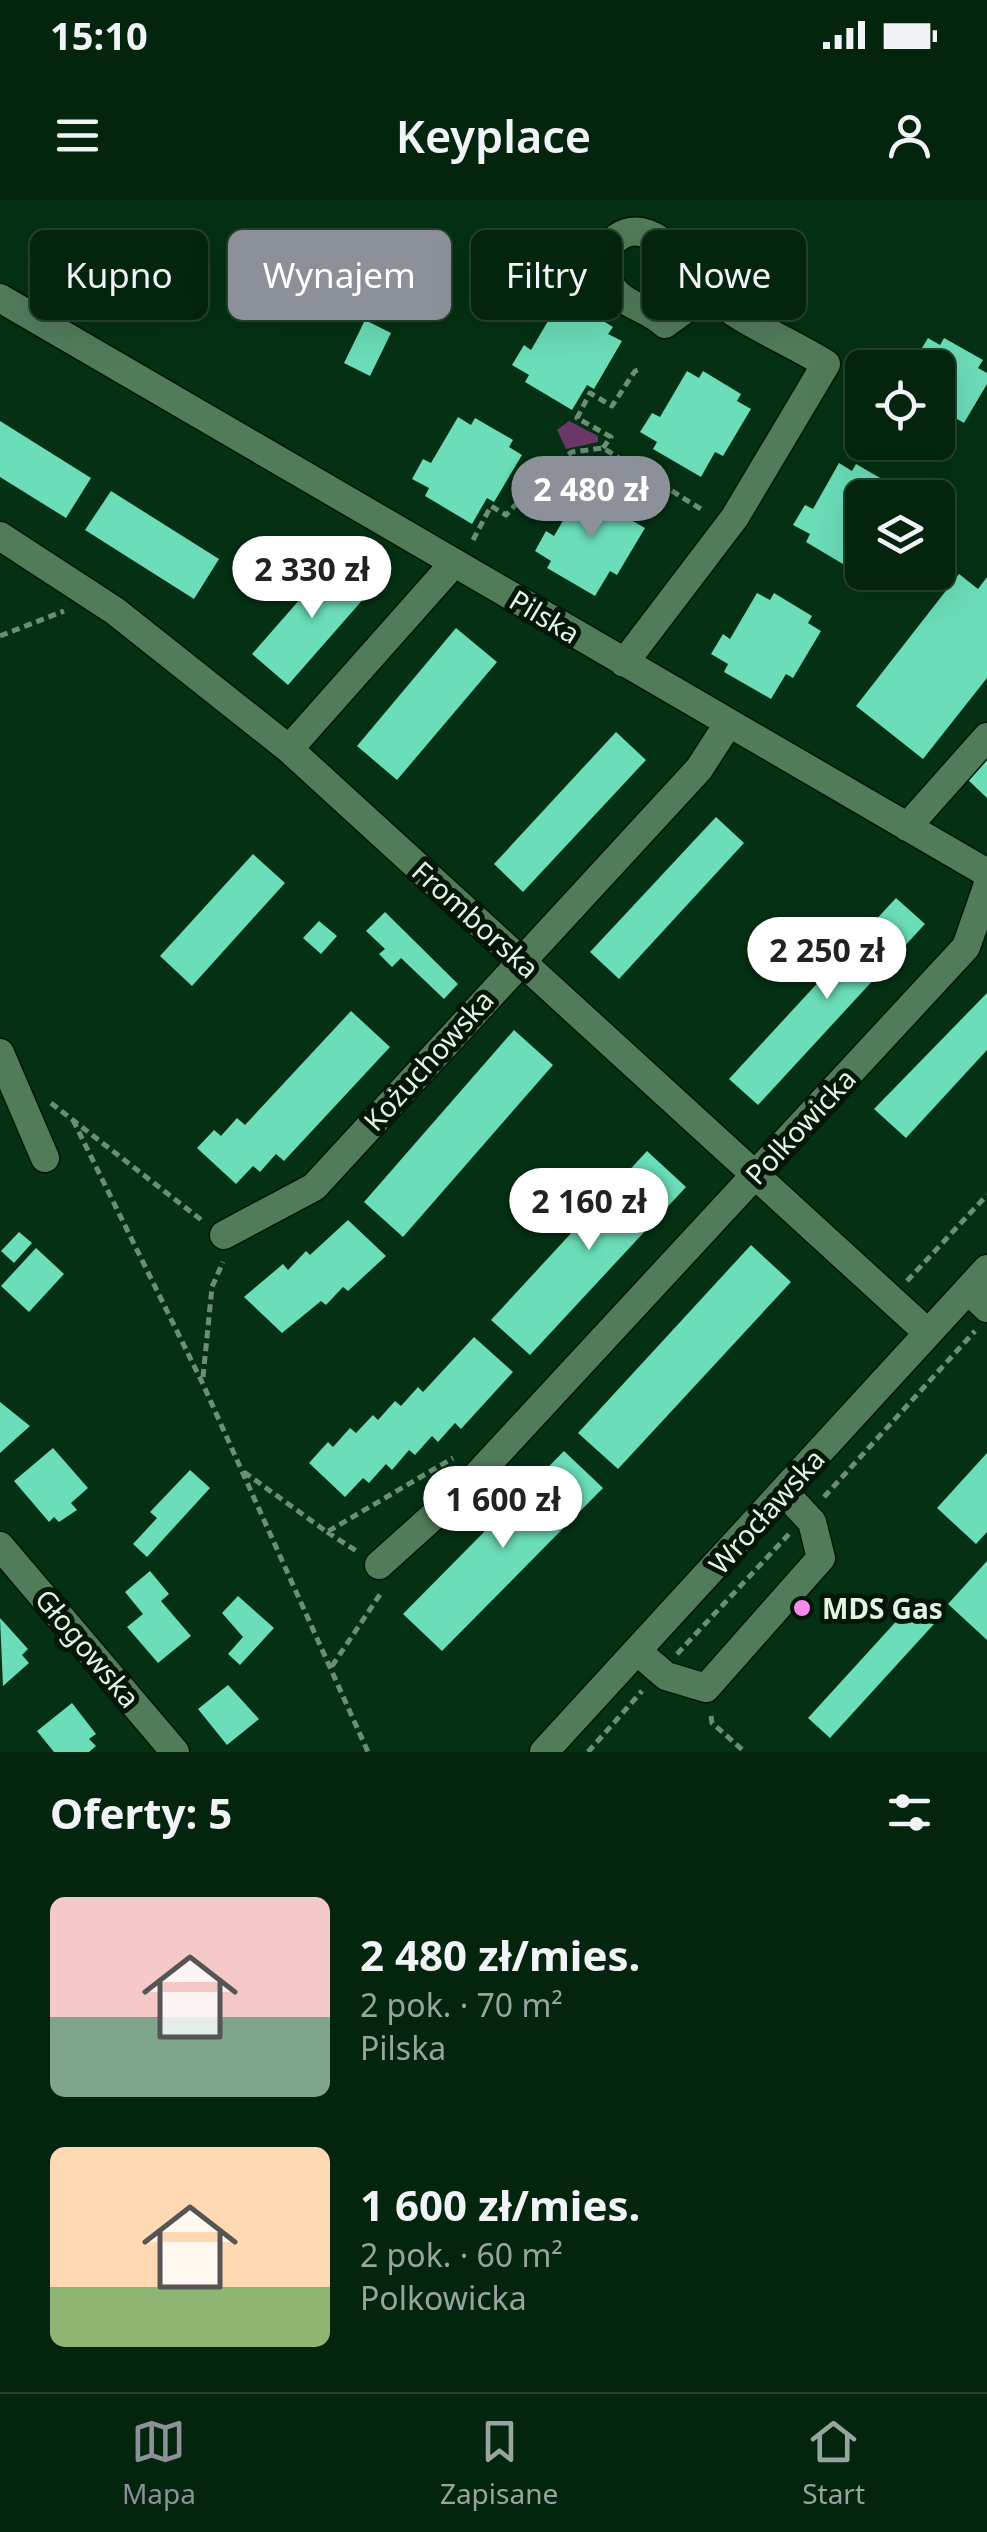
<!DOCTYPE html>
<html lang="pl">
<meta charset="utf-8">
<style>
body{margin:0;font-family:"Noto Sans",sans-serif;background:#11311c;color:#f1f3f6;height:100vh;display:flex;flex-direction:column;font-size:38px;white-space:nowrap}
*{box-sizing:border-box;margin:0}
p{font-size:32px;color:#97a59e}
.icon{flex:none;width:55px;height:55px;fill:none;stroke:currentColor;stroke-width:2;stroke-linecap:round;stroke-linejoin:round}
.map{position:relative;height:1552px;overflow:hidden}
.sheet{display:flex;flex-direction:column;background:#03250e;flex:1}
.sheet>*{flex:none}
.banner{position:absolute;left:30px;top:30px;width:928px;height:90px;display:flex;gap:20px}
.controls{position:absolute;left:845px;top:150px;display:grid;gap:20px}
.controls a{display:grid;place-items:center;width:110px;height:110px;border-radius:15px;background:#03250e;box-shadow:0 10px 40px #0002,0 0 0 2px #24422e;font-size:50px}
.price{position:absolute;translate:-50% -85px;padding:0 22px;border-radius:35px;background:#fff;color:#222;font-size:32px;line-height:65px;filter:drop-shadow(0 2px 5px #0008)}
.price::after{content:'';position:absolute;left:50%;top:60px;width:30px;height:22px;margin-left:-15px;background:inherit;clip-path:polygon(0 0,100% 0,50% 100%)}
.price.selected{background:#8c9099;color:#fff}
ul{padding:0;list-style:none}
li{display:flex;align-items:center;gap:30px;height:250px;padding:0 50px}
li span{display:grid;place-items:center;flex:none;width:280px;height:200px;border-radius:15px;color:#555}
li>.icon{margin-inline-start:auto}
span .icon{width:120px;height:120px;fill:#fffc;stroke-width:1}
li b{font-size:42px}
h2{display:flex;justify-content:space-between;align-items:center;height:120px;padding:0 50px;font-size:42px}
.chip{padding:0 35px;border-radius:15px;background:#03250e;box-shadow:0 10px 40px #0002,0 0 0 2px #24422e;font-size:35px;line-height:90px}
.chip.selected{background:#8c9099;color:#fff}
.status{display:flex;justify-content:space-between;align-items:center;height:70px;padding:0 50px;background:#03250e;direction:ltr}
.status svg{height:28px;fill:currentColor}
header{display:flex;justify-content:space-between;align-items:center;height:130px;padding:0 50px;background:#03250e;font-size:45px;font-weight:600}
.dock{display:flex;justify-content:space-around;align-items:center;height:140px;border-top:2px solid #24422e;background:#03250e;font-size:28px;color:#97a59e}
.dock a{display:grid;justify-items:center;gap:5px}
.dock .selected{color:#8c9099}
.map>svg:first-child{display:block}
</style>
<div class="status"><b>15:10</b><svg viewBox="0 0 49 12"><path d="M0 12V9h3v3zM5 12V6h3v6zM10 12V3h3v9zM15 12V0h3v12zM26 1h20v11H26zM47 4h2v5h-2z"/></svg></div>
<header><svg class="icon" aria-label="menu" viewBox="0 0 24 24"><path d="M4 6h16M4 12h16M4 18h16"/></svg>Keyplace<svg class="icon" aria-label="person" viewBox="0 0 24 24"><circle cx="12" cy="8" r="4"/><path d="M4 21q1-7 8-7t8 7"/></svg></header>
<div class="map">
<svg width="987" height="1552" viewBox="0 0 987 1552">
<rect width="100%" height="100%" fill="#043113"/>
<path fill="#6b3768" d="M569,221L598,236V242L566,249L557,230Z"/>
<path fill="#6bddb8" d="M405,46L453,68L441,93L393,70Z
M558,104L571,111L575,104L613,127L608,134L622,141L594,189L587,185L572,210L525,182L529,175L512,165L524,145L531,150Z
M365,120L391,133L370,176L344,163Z
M928,138L940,145L944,138L983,160L978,168L987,173V184L964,223L957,219L942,244L938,241V168H910Z
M687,171L699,178L703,171L741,194L737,201L751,209L723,256L715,252L701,277L653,249L657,242L640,232L652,213L660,217Z
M458,217L471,225L475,218L513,240L509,247L522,255L494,302L487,298L472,324L425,296L429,288L412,279L423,259L431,263Z
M0,221L91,278L66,318L0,277Z
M839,263L852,271L856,264L894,286L890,293L897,298H862V354L853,370L806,342L810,334L793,325L805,305L813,309Z
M581,290L593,297L597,290L635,313L631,320L645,328L617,375L610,371L595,396L547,368L551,361L535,351L546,331L554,336Z
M111,291L219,359L194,399L85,330Z
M337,357L373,388L288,485L252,454Z
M959,374L978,389L987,377V478L923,559L856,506Z
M757,393L770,400L774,393L812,416L808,423L821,431L793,478L786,474L771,499L724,472L728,464L711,454L723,434L730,439Z
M456,428L497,462L397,580L357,546Z
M616,532L646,560L523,692L494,664Z
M987,554V598L965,577Z
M716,617L744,643L619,779L590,752Z
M253,654L285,683L192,786L160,756Z
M896,698L925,724L758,905L729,879Z
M385,712L458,784L444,799L401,758L392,767L379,754L385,749L366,731Z
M319,721L337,736L321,754L303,738Z
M987,793V850L906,938L874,909Z
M351,811L390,847L284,961L276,954L260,972L253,966L236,984L197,948L214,930L221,936L237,918L245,925Z
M514,830L553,865L403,1037L364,1002Z
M647,951L686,987L530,1155L491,1120Z
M348,1020L386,1056L348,1091L343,1087L326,1105L321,1101L282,1133L244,1097L283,1064L288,1070L306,1051L310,1055Z
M19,1032L32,1043L14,1063L1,1051Z
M751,1045L791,1082L618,1269L578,1233Z
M36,1048L64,1074L29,1112L1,1086Z
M474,1137L513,1172L461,1229L455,1223L438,1242L432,1236L415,1255L409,1250L392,1270L386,1264L369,1283L363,1278L345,1297L309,1263L328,1242L333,1247L350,1228L356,1233L373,1215L378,1220L395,1201L401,1206L418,1187L423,1192Z
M0,1202L30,1226L0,1253Z
M53,1248L88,1288L71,1303L77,1310L59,1322L54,1317L49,1322L14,1281Z
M564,1251L603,1288L442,1451L403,1414Z
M987,1253V1332L976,1344L937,1308Z
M190,1270L210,1288L147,1357L133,1344L157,1318L150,1312Z
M987,1361V1440L948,1404Z
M150,1371L169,1394L161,1401L191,1436L158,1463L127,1427L143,1414L125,1392Z
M238,1396L274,1428L240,1465L228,1454L243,1437L222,1413Z
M912,1404L934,1424L830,1538L808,1518Z
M0,1418L28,1449L22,1455L29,1463L3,1486Z
M228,1485L259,1519L227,1545L198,1509Z
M72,1503L96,1534L89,1539L96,1546L89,1552H54L37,1531Z"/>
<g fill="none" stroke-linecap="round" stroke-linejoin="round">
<defs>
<path id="minor" d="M0,98L987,673
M0,336L115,411L289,549L928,1133
M624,463L735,317L826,164C789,141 741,122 708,93C687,75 675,44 648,34C616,22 595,56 610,84C621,105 649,108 665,124L708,93
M289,549L454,363
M907,627L987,537
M0,853L45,958
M224,1035L314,987L699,569L728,524
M968,1090L987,1108
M0,1346L175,1552
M379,1365L469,1284L966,747L987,687
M637,1451L666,1476L706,1488L821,1358L812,1322L784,1292
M544,1552L987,1069"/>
</defs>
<use href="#minor" stroke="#001703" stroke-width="31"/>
<path stroke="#6b8e75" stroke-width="5" stroke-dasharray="8 5" stroke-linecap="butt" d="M603,248L611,237L577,218L590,193L612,206L635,171L641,169
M473,340L491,306L506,315L552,266L572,252L603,248L704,311
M0,436L64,411
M51,903L204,1022
M73,920L202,1182L368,1552
M907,1081L987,995
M203,1177L212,1087L223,1062
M244,1272L327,1332L453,1258
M824,1297L975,1131
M327,1332L358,1352
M677,1454L789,1334
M332,1466L381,1393
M711,1516L712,1523L745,1552
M588,1552L642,1491"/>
<use href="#minor" stroke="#517c5a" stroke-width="28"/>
</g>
<circle fill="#f689ee" stroke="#051508" stroke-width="4" cx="802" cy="1408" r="10"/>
<g text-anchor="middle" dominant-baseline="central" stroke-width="10" stroke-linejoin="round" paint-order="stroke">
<g font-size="28" fill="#def6e2" stroke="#051508">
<text transform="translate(545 416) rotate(31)">Pilska</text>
<text transform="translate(476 719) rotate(42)">Fromborska</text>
<text transform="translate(428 860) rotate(-48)">Kożuchowska</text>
<text transform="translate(800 926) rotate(-47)">Polkowicka</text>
<text transform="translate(766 1311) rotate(-48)">Wrocławska</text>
<text transform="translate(88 1448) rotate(50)">Głogowska</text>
</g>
<g font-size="28" font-weight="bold" fill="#def6e2" stroke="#051508" text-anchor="start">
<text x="822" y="1408">MDS Gas</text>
</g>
</g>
</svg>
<div class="controls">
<a><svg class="icon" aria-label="locate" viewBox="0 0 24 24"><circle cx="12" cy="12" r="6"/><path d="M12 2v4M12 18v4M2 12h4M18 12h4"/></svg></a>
<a><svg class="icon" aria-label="layers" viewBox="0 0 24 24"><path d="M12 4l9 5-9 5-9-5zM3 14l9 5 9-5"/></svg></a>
</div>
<b class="price selected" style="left:591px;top:341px">2 480 zł</b>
<b class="price" style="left:312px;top:421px">2 330 zł</b>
<b class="price" style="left:827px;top:802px">2 250 zł</b>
<b class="price" style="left:589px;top:1053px">2 160 zł</b>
<b class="price" style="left:503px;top:1351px">1 600 zł</b>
<div class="banner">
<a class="chip">Kupno</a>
<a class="chip selected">Wynajem</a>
<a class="chip">Filtry</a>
<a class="chip">Nowe</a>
</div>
</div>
<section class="sheet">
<h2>Oferty: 5<svg class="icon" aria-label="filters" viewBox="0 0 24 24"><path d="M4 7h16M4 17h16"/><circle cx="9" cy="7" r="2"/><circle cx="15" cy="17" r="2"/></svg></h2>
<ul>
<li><span style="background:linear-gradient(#f6c9c9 60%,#7fa58c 0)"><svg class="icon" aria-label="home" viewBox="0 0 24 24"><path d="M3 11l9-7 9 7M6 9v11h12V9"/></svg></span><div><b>2 480 zł/mies.</b><p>2 pok. · 70 m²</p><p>Pilska</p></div></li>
<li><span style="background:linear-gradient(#ffd9b3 70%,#8fb573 0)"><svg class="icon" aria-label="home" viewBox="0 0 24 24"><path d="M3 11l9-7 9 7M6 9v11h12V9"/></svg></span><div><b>1 600 zł/mies.</b><p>2 pok. · 60 m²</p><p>Polkowicka</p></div></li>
</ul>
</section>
<nav class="dock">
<a class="selected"><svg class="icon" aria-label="map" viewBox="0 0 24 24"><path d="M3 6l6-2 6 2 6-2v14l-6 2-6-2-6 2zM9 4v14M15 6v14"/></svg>Mapa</a>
<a><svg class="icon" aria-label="saved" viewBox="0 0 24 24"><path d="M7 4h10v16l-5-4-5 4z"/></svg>Zapisane</a>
<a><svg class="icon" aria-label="home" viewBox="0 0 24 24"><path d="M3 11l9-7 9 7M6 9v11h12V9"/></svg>Start</a>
</nav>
